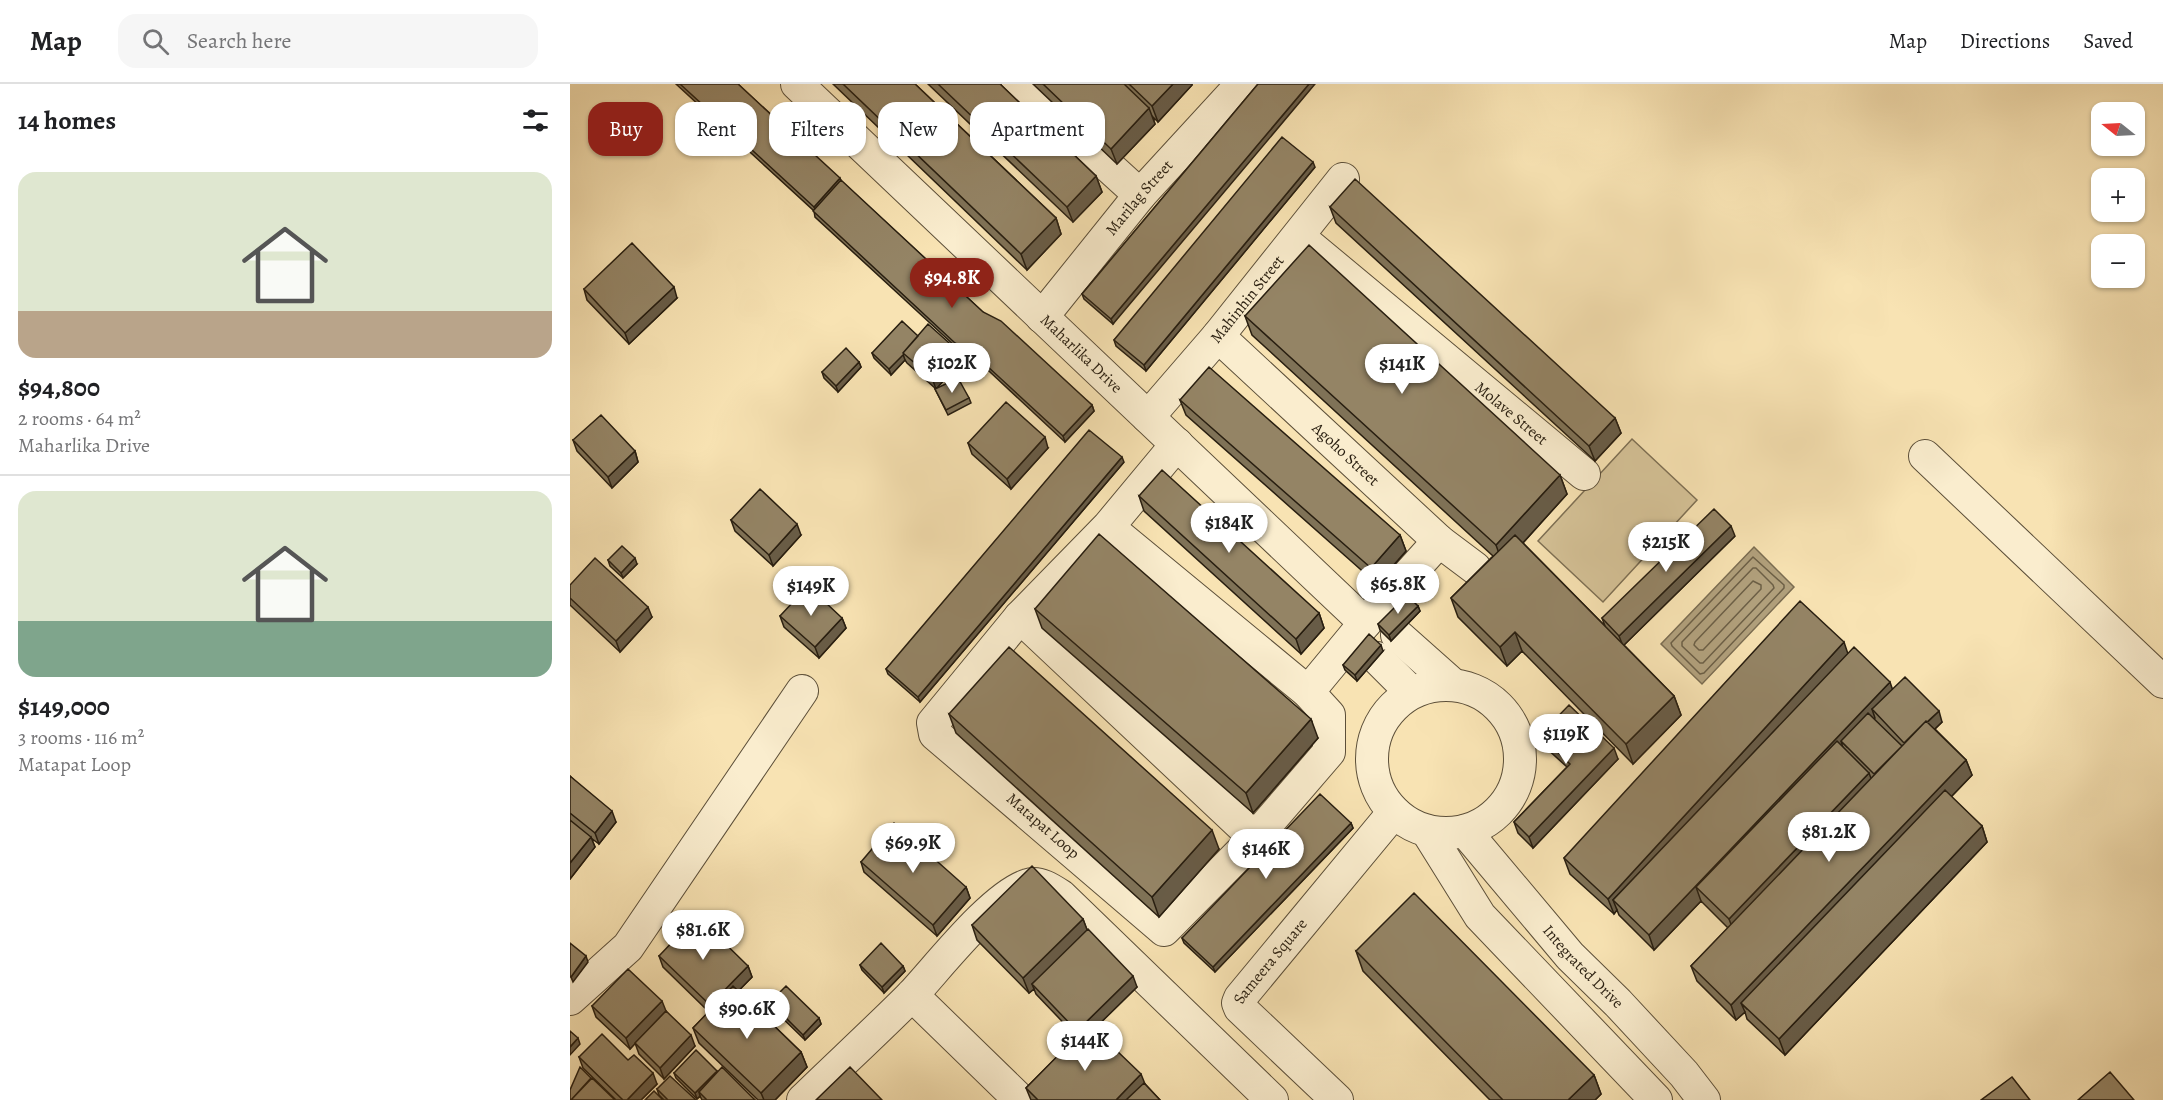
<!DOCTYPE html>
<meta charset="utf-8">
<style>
body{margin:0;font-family:Alegreya,serif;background:#f6f6f6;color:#202124;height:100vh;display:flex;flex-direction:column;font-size:22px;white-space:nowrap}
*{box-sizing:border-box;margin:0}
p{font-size:20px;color:#757577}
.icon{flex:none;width:33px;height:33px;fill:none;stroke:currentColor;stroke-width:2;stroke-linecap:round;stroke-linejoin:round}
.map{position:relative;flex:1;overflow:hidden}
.side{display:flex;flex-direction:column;background:#fff;width:570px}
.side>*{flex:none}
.top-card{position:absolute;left:18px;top:18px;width:570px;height:54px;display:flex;gap:12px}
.needle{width:39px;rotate:288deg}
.tools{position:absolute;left:1521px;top:18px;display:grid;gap:12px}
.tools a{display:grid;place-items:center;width:54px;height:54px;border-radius:12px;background:#fff;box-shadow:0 2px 4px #0004;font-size:30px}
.price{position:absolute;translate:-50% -51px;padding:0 14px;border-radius:21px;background:#fff;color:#222;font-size:20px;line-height:39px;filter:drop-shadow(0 2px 3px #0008)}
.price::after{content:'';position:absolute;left:50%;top:36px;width:18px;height:14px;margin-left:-9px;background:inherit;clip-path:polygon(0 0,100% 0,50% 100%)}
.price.on{background:#8f2418;color:#fff}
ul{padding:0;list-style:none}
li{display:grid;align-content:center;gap:12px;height:318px;padding:0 18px}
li+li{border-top:2px solid #e0e0e0}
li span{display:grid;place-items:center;height:186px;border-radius:18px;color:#555}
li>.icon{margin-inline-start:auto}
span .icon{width:108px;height:108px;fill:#fffc;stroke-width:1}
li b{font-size:26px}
h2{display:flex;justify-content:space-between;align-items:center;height:72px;padding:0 18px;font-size:26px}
.chip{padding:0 21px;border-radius:18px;background:#fff;box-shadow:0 2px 4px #0004;font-size:21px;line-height:54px}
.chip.on{background:#8f2418;color:#fff}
header{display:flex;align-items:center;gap:36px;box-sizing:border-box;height:84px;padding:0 30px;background:#fff;border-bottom:2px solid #e0e0e0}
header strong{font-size:28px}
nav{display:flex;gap:33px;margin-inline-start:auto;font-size:21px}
.search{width:420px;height:54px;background:#f6f6f6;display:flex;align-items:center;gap:15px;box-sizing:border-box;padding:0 21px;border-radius:18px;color:#757577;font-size:22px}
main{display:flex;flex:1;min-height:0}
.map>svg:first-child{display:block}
</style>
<header>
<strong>Map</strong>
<div class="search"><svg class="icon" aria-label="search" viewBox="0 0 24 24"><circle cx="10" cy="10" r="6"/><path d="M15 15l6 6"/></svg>Search here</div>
<nav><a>Map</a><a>Directions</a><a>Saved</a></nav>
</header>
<main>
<section class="side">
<h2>14 homes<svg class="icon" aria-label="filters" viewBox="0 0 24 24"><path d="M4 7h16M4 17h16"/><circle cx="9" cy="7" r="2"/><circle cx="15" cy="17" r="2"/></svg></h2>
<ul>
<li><span style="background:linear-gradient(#dfe7d0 75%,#b9a48a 0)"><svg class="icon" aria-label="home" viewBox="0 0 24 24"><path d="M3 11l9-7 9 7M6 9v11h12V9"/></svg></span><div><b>$94,800</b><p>2 rooms · 64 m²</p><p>Maharlika Drive</p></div></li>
<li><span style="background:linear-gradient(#dfe7d0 70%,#7fa58c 0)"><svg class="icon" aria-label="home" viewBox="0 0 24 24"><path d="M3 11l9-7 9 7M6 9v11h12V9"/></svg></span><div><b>$149,000</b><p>3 rooms · 116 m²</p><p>Matapat Loop</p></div></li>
</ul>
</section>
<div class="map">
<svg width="1593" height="1016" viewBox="0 0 1593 1016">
<rect width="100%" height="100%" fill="#f8e3b3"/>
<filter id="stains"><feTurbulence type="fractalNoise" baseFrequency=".00333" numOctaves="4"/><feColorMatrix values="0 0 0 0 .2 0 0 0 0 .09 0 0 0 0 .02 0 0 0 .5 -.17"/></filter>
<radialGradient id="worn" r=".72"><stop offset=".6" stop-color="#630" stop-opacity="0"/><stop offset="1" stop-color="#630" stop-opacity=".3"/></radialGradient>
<path fill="#d5c297" stroke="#7e7054" stroke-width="1.5" d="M1062,355L1127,416L1033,518L968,457Z"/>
<path fill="#b1a07c" stroke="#7a6c51" stroke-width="1.5" d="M1184,463L1224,503L1132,600L1091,560Z"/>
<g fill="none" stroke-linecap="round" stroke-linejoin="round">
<path stroke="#6c5f46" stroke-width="1.5" d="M1183,473L1214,501V504L1134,589L1130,590L1102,562L1101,559Z
M1183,484H1186L1203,501L1204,504L1133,579H1130L1112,562V558Z
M1183,497L1191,501V505L1133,566H1129L1124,561L1125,558Z"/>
<defs>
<g id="minor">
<path id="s1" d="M227,0L795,539"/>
<path d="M448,0L570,111"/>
<path id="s2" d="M729,153L1014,390"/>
<path id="s3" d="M472,233L570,111L672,0"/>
<path id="s4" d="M648,252L869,457L905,484"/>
<path id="s5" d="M578,333L648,252L773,95"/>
<path d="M1355,372L1593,598"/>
<path d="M538,443L738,608L759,631V668L685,754L594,846L365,650L363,639L450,533L538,443L607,360"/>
<path d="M450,533L685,754"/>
<path d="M827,551L881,599"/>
<path d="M807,574L841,608"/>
<circle cx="876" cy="675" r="74"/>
<path d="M738,608L795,539L869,457"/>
<path d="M857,747L910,832L1086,1016"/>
<path id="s6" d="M895,747L1000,872L1048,919L1114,990L1134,1016"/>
<path d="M342,911L450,1016"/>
<path d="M0,915L58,863L232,607"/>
<path d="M233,1016C269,981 306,947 342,911C369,882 423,812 458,801C469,797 482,806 491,812L702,1016"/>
<path id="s7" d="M767,1016L670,924L668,919L670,914L824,728"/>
</g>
</defs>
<use href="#minor" stroke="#5c4f39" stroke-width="34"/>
<use href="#minor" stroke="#faedce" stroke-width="32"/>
</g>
<path fill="#7f7257" stroke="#281e10" stroke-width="1.5" d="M106,0H168L271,97L413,228L522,321L524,327L495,358L405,274L387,264L245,133L244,127Z
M263,0H345L486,134L491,150L457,186Z
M358,0H430L526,92L532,108L503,138Z
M463,0H622V1L588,38L583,33L585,40L547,80Z
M688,0L543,240L514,215L512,210Z
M745,83L576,287L546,262L544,256Z
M760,123L1045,334L1051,349L1025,377L766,139Z
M14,205L107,214L59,260L17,216Z
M675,232L990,391L997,410L953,459L1035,542L1032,534L1165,452L1054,561L1104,612L1111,631L1063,680L952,567L937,582L888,533L881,514L923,472L682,251Z
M348,252L391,277L366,305L337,279L335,276L321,291L304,274L302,269Z
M289,278L291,283L268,308L254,294L252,288Z
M365,305L399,314L401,319L378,331Z
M610,316L830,451L836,467L807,500L616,331Z
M3,356L65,367L68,378L42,404L7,367Z
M398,359L478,364L441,405L402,370Z
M554,378L350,618L318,590L316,585Z
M569,412L749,529L754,544L731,570L574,427Z
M161,436L231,451L203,482L165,447Z
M38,476L67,480L53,494L40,482Z
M0,501L82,533L50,568L0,521Z
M848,522L850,527L821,557L810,546L808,540Z
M465,525L748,654L683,729L472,544Z
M210,532L272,534L276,544L249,574L214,543Z
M813,567L787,597L775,586L773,581Z
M1278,570L1323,605L1372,638L1365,645L1396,676L1402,691L1381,713L1412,742L1417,758L1215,971L1177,935L1175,928L1166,936L1127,897L1121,882L1158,844L1131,817L1084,866L1049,831L1047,826L1044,830L1000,790L994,774Z
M379,630L649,765L589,833L386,649Z
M970,651L1048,675L963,764L948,749L944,738L997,683L974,662Z
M0,692L46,738L29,760L21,754L25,763L0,795Z
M781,739L783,744L645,888L614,859L612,854Z
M291,778L396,803L400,814L367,852L294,788Z
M513,835L517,846L567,903L524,945L590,1016H461L456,1004L507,953L466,910L464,905L459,909L407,856L402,841Z
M786,867L1024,991L1031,1010L1025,1016H920L793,887Z
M89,872L178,882L182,893L168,907L231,968L237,983L205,1016H188L129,959L123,944L139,928L93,883Z
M290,881L333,882L335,887L314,909L292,886Z
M200,918L249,934L251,940L235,956L202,924Z
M22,922L96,927L125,962L94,995L69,970L65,959L60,965L26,933Z
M9,973L87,1000L71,1016H46L13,984Z
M148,988L185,1016H132L130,1012L127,1015L106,994L104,989Z
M87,1005L126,1016H94L89,1011Z"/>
<path fill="#685c47" stroke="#281e10" stroke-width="1.5" d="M603,0H622V1L588,38L582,22Z
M739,0H745L543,240L541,235Z
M579,24L585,40L547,80L541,65Z
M743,78L745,83L576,287L574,281Z
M526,92L532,108L503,138L497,123Z
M270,94L272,99L246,128L244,123Z
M486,134L491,150L457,186L451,170Z
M104,203L107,214L59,260L55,249Z
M387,266L391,277L366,305L362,294Z
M333,270L335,276L321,291L319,285Z
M289,278L291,283L268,308L266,302Z
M522,321L524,327L495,358L493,352Z
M1045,334L1051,349L1025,377L1019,362Z
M475,353L478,364L441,405L437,395Z
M65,367L68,378L42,404L38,393Z
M552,373L554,378L350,618L348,613Z
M990,391L997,410L933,481L926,461Z
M227,440L231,451L203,482L199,471Z
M1161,442L1165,452L1053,562L1049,552Z
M830,451L836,467L807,500L801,484Z
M65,474L67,480L53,494L51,489Z
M848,522L850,527L821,557L819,551Z
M78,523L82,533L50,568L46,557Z
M749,529L754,544L731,570L726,555Z
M272,534L276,544L249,574L245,563Z
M945,548L952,567L937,582L930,563Z
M1274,558L1279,573L1043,816L1047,826L1044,830L1038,815Z
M811,561L813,567L787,597L785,591Z
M1320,598L1325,613L1302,625L1305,634L1277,663L1271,657L1274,667L1126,803L1131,817L1084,866L1079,851Z
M1104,612L1111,631L1063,680L1056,660Z
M1369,627L1372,638L1339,670L1335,660Z
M741,635L748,654L683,729L676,709Z
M1044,664L1048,675L963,764L959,753Z
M1396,676L1402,691L1177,925L1171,919L1175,928L1166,936L1161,921Z
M1299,689L1305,705L1165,851L1159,835Z
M42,727L46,738L29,760L25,749Z
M781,739L783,744L645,888L643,883Z
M1412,742L1417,758L1215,971L1209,955Z
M642,746L649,765L589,833L582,813Z
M21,753L25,763L0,795V779Z
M396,803L400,814L367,852L363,841Z
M513,835L519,851L462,900L464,905L459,909L453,894Z
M16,872L18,878L3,898L1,893Z
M178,882L182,893L144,932L140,921Z
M333,882L335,887L314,909L312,903Z
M563,892L567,903L511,958L507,947Z
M92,917L96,927L60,965L56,954Z
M249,934L251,940L235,956L233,951Z
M121,951L125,962L94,995L90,984Z
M8,954L10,960L0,971V963Z
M231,968L237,983L205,1016H194L191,1009Z
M147,987L149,992L129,1008L130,1012L127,1015L125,1009Z
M83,989L87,1000L71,1016H57Z
M571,990L577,1005L566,1016H546Z
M1024,991L1031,1010L1025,1016H998Z"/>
<path fill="#948465" stroke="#281e10" stroke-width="1.5" d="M110,0H168L270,94L244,123Z
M273,0H345L486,134L451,170Z
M368,0H430L526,92L497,123Z
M473,0H554L579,24L541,65Z
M559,0H603L582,22Z
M688,0H739L541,235L512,210Z
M712,53L743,78L574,281L544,256Z
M785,95L1045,334L1019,362L760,123Z
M271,96L413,228L431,237L522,321L493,352L403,269L385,259L243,127Z
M62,159L104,203L55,249L14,205Z
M739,161L990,391L926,461L675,232Z
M332,237L348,252L333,269L334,270L319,285L302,269Z
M358,240L387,266L362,294L333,269Z
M276,264L289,278L266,302L252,288Z
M639,283L830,451L801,484L610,316Z
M388,294L399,314L376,326L365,305Z
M436,318L475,353L437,395L398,359Z
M31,331L65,367L38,393L3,356Z
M519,346L552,373L348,613L316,585Z
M592,386L749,529L726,555L569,412Z
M190,405L227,440L199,471L161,436Z
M1144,425L1161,442L1049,552L1032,534Z
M529,450L741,635L676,709L465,525Z
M945,451L1104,612L1056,660L945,548L930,563L881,514Z
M52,462L65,474L51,489L38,476Z
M25,474L78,523L46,557L0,514V501Z
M238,502L272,534L245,563L210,532Z
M837,511L848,522L819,551L808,540Z
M1230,517L1274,558L1038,815L994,774Z
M799,550L811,561L785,591L773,581Z
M439,563L642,746L582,813L379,630Z
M1284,563L1320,598L1079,851L1043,816Z
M1335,593L1369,627L1357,638L1356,637L1334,659L1302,625Z
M999,621L1044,664L959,753L944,738L1000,680L970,651Z
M1298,629L1332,662L1304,690L1271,657Z
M1356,637L1396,676L1161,921L1121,882Z
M1267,657L1299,689L1159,835L1126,803Z
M0,692L42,727L25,749L0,729Z
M1375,706L1412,742L1209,955L1171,919Z
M750,710L781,739L643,883L612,854Z
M0,736L21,753L0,779Z
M324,739L396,803L363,841L291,778Z
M462,782L513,835L453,894L402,841Z
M844,809L1024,991L998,1016H933L786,867Z
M127,832L178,882L140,921L89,872Z
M518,845L563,892L507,947L462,900Z
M0,859L16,872L1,893L0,892Z
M311,859L333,882L312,903L290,881Z
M58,885L92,917L56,954L22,922Z
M163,902L231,968L191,1009L123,944Z
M216,902L249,934L233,951L200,918Z
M96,927L121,951L90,984L65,959Z
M519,940L571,990L546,1016H468L456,1004Z
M0,947L8,954L0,963Z
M32,950L58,976L64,971L83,989L57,1016H53L9,973Z
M126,966L147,987L125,1009L104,989Z
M10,983L21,994L1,1016L0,1015V1006Z
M152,983L185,1016H137L129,1008Z
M280,983L312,1016H246Z
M1540,988L1564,1016H1508Z
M100,992L126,1016H98L87,1005Z
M1442,993L1460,1016H1411Z
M22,994L45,1016H1Z
M574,999L590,1016H556Z
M84,1007L93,1016H75Z"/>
<g text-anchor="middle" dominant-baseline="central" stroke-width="4.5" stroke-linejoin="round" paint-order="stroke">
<g font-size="16" fill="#281e10" stroke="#faedce">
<text stroke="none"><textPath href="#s3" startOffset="154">Marilag Street</textPath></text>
<text stroke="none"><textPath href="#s5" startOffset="154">Mahinhin Street</textPath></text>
<text stroke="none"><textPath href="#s1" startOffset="392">Maharlika Drive</textPath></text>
<text stroke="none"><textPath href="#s2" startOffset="276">Molave Street</textPath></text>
<text stroke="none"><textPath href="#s4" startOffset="174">Agoho Street</textPath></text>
<text transform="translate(473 742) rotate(41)">Matapat Loop</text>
<text stroke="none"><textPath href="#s7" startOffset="192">Sameera Square</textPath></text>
<text stroke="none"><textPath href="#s6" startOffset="180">Integrated Drive</textPath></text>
</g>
</g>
<rect width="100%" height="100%" filter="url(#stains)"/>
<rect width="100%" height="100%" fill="url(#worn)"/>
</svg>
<div class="tools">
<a><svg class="needle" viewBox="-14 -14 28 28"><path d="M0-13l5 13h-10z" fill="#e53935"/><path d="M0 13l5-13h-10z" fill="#757577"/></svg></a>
<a>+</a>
<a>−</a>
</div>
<b class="price on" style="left:382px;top:225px">$94.8K</b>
<b class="price" style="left:382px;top:310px">$102K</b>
<b class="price" style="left:832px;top:311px">$141K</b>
<b class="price" style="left:659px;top:470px">$184K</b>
<b class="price" style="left:1096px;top:489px">$215K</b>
<b class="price" style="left:828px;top:531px">$65.8K</b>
<b class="price" style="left:241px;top:533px">$149K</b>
<b class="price" style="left:996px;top:681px">$119K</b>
<b class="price" style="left:1259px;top:779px">$81.2K</b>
<b class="price" style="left:343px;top:790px">$69.9K</b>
<b class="price" style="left:696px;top:796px">$146K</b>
<b class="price" style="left:133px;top:877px">$81.6K</b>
<b class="price" style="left:177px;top:956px">$90.6K</b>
<b class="price" style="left:515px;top:988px">$144K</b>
<div class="top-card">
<a class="chip on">Buy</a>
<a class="chip">Rent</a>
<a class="chip">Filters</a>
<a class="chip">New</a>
<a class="chip">Apartment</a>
</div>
</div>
</main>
